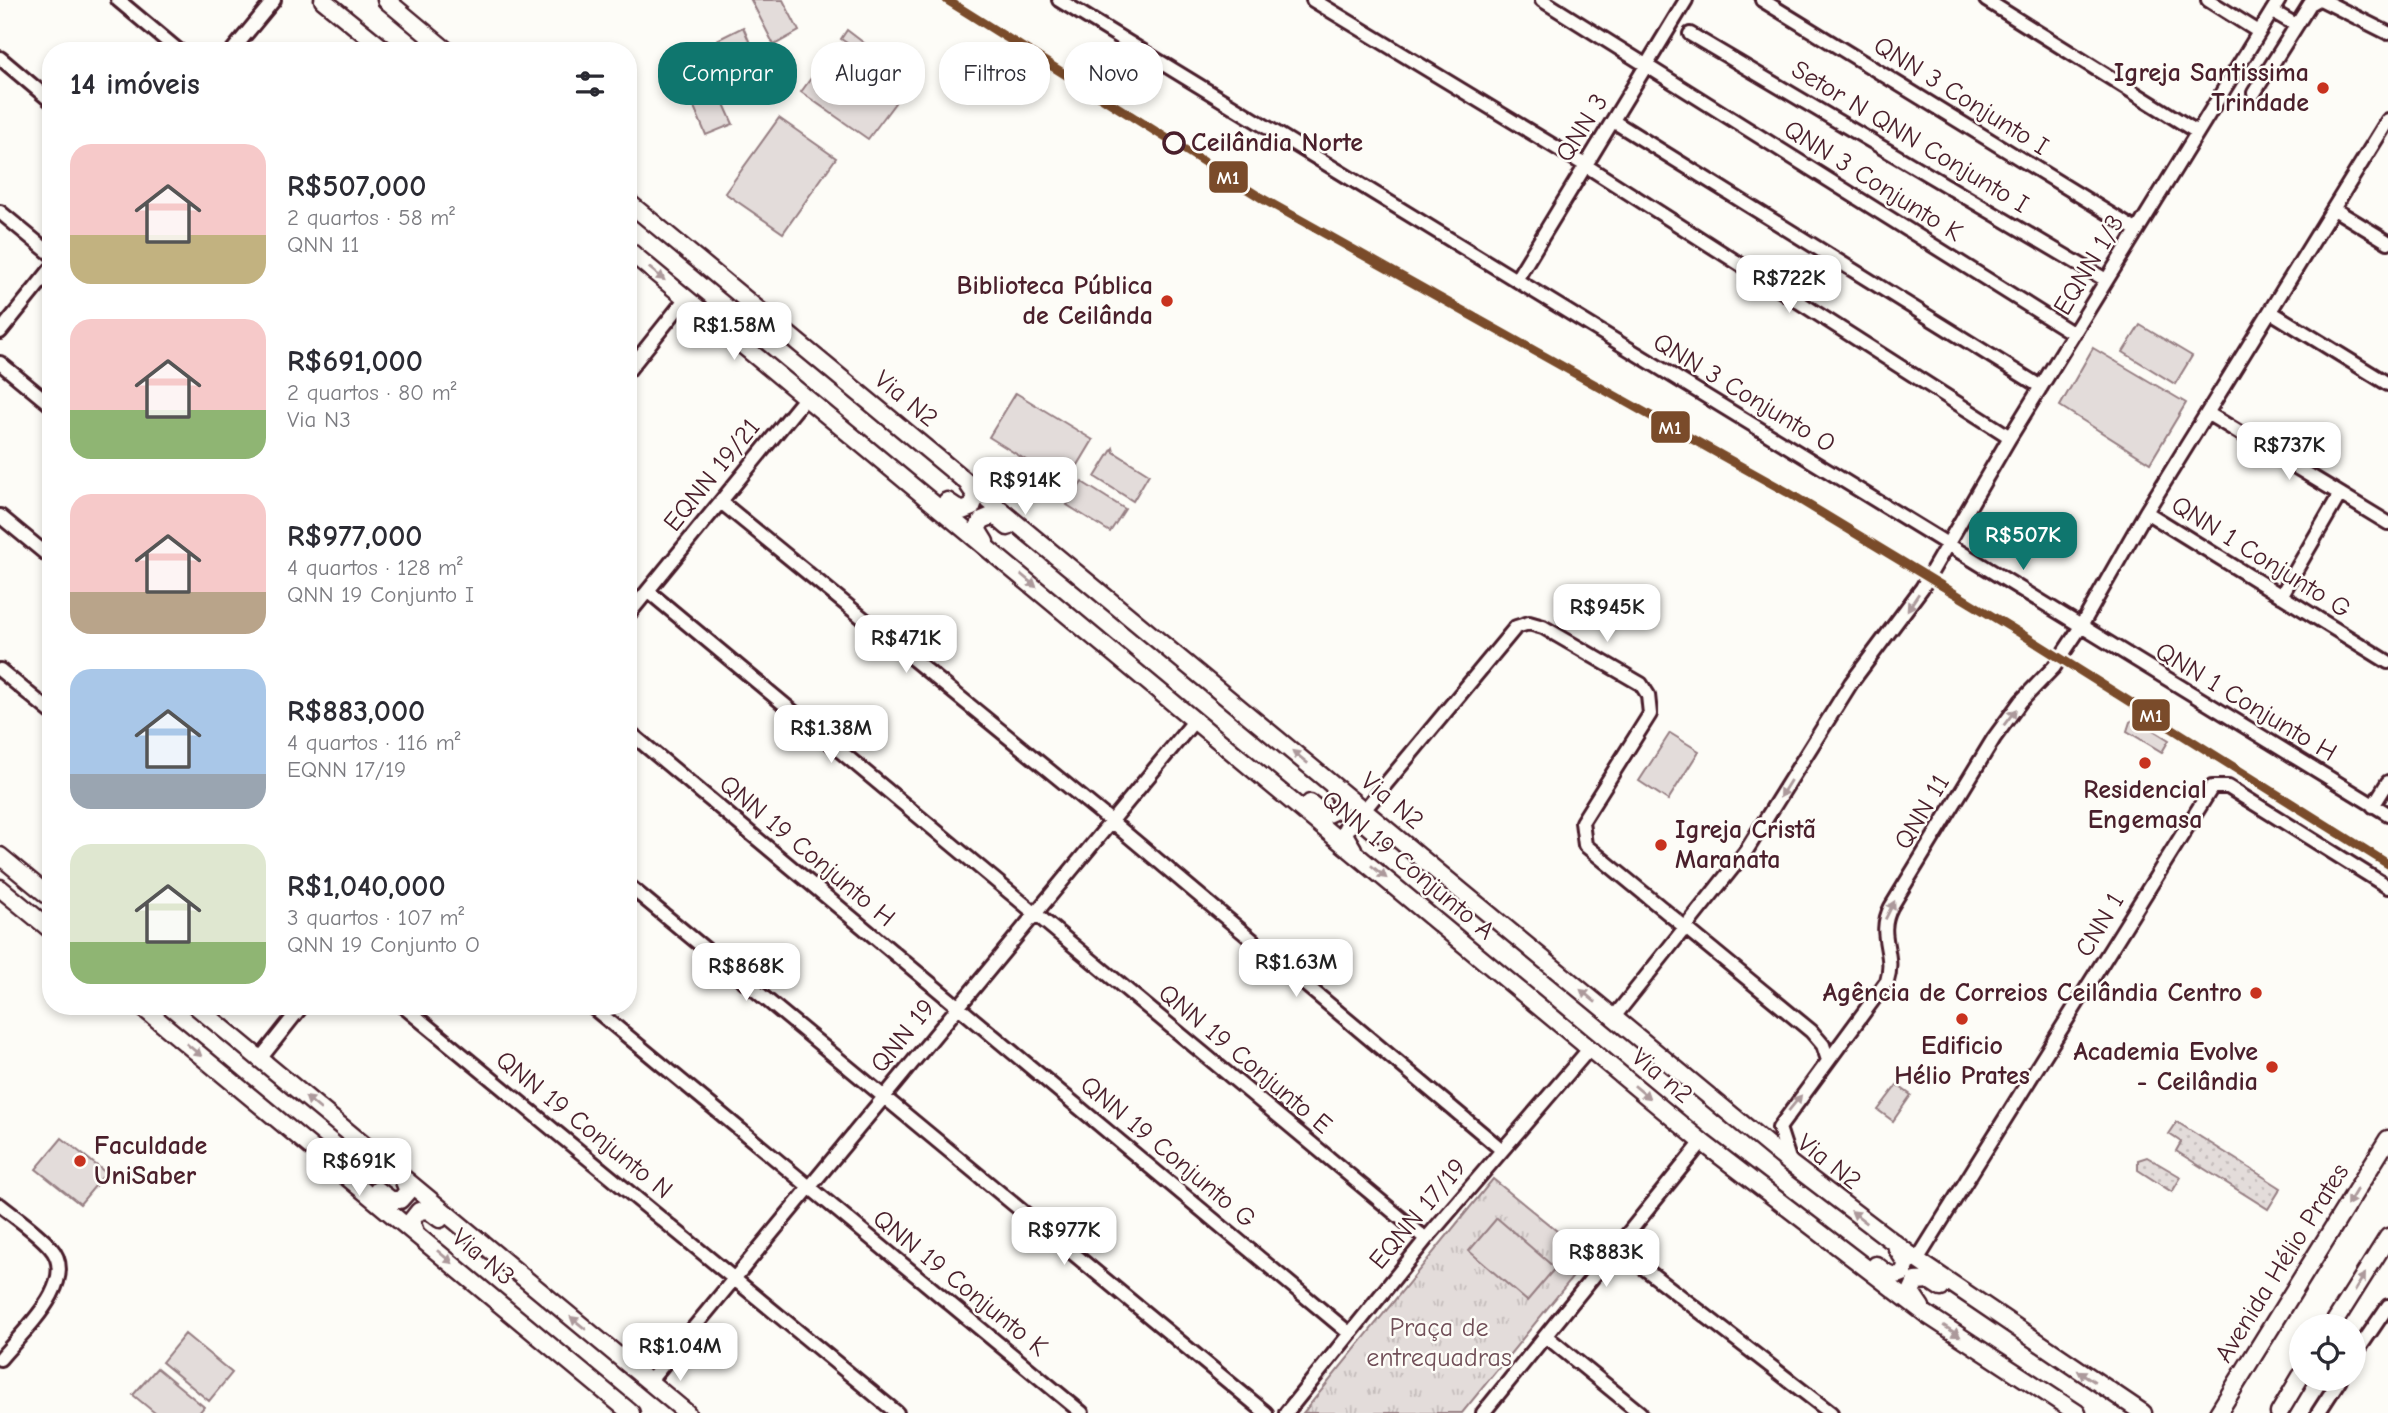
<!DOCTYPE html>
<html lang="pt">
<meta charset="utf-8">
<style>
body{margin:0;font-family:"Comic Neue",sans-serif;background:#f2f2f3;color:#2b2b33;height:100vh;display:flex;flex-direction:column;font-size:26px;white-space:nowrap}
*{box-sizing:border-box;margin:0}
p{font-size:23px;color:#7c7c81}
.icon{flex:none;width:38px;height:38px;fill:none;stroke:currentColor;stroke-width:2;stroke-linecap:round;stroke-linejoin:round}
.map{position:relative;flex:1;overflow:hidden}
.sheet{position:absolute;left:42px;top:42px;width:595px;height:973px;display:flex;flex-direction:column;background:#fff;border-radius:28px;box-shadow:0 4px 10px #0003}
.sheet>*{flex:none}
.banner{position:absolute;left:658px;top:42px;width:665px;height:63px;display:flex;gap:14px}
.buttons{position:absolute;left:2289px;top:1314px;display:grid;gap:14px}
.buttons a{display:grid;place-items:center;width:77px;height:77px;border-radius:50%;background:#fff;box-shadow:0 4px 10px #0003;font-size:35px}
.price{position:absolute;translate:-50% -60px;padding:0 16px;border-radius:14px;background:#fff;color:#222;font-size:23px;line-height:46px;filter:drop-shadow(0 2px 4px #0008)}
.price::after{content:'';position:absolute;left:50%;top:42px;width:21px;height:16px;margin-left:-10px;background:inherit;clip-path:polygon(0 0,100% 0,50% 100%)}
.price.on{background:#0f766e;color:#fff}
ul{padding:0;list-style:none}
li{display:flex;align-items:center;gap:21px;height:175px;padding:0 28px}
li span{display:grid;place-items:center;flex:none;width:196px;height:140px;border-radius:21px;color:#555}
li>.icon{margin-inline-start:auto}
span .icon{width:84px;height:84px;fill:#fffc;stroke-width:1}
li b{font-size:30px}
h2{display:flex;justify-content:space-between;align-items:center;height:84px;padding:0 28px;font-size:30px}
.pill{padding:0 24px;border-radius:28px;background:#fff;box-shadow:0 4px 10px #0003;font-size:24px;line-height:63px}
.pill.on{background:#0f766e;color:#fff}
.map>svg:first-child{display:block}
</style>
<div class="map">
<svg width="2388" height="1413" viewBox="0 0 2388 1413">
<defs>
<pattern id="grass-dots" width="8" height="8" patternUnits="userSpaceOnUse" patternTransform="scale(1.75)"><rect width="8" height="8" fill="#e3dcda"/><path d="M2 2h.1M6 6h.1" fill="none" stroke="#c4bcbb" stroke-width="1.8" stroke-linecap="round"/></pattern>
<pattern id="park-tufts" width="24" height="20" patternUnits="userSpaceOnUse" patternTransform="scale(1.75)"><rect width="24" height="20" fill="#e3dcda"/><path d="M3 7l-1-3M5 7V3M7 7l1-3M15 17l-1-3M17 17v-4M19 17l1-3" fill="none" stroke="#c4bcbb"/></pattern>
</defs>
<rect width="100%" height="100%" fill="#fdfcf7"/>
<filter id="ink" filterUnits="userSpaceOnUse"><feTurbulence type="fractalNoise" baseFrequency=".0143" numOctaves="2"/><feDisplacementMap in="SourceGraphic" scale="14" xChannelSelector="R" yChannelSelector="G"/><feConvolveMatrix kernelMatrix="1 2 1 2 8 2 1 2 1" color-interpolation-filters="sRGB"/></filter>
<g filter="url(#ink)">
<path fill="url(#grass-dots)" stroke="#967e82" stroke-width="2" d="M2177,1122L2281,1188L2268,1209L2176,1151L2181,1142L2169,1134Z
M2147,1157L2181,1177L2172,1192L2138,1170V1160Z"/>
<path fill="url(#park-tufts)" stroke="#967e82" stroke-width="2" d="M1493,1179L1589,1257L1462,1413H1303Z"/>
<path fill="#e3dcda" stroke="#967e82" stroke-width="2" d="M751,0H783L799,31L774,45Z
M743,27L766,80L740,93L717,40Z
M847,30L919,85L916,89L841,39Z
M828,55L895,103L868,139L801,92Z
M712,77L733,124L706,135L686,88Z
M779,118L836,158L783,233L725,193Z
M2140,325L2192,356L2175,384L2123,352Z
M2093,348L2186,403L2150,463L2060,406Z
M1016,393L1093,440L1066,485L989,437Z
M1113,448L1114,452L1149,474L1133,501L1095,477Z
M1082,482L1125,509L1110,532L1067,505Z
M2135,719L2169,740L2162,752L2127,731L2130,722Z
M1670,733L1699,751L1668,800L1639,781Z
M1897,1085L1911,1095L1893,1121L1878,1110Z
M62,1138L106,1173L80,1204L36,1169Z
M1497,1218L1555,1268L1527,1301L1469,1251Z
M185,1334L232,1373L209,1401L162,1362Z
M157,1368L204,1407L199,1413H155L133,1395Z"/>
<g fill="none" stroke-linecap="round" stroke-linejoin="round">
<defs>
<path id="minor" d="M118,0L179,51
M1059,0L2388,814
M1313,0L1585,165L2010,437
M1542,0L2074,334
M1762,0L2136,230
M1986,0L2197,132
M2208,0L2259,32
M2322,0L2388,33
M2272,11L2296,25
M1690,34L2106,280
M232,51L274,0
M0,58L51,101
M2254,93L2310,4L2317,0
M1613,121L2041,387
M2334,209L2388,242
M0,212L51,254
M1516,280L1686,0
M2271,312L2388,384
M0,332L51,269
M0,363L51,405
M628,371L686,298
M2207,413L2388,523
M721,502L1112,822L1502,1150
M2146,512L2388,662
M0,516L51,558
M648,591L1426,1239
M2281,596L2340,494
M628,615L806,397
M0,670L51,712
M628,731L1349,1333
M2373,806L2388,782
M1360,815L1516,627L1529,623L1543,627L1641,684L1648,695L1650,714L1582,822L1585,845L1811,1031L1823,1045L1828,1060
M628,885L1266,1413
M403,1006L897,1413
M591,1006L1082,1413
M1614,1017L1746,851L1851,683L1922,588L2010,437L2279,0
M260,1059L302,1006
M1790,1162L1779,1128L1887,981C1896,953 1876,936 1891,907L1994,738L2021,701L2054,667L2080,628L2146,512L2388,120
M0,1205C16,1218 36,1231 50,1247C81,1281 22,1332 0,1359
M1618,1248L1831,1413
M1917,1260L2212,787H2228L2388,887
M1547,1337L1640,1413
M2354,1356L2388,1306
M649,1382L1195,720
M1286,1413L1426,1239L1590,1048
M1483,1413L1702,1142
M2318,1413L2340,1379"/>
<path id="major" d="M323,0L386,51
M386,0L447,51
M628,202L1791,1164L1917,1260L2143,1413
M628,250L1702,1142L1926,1314L2077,1413
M947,501L962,511L972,507L976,496L969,486
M985,542L977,529L982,520L994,515L1008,527
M1310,803L1325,815L1338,809L1342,798L1334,788
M1353,849L1344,834L1349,824L1361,820L1376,833
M0,856L51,898
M0,888L51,930
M141,1006L631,1413
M196,1006L687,1413
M378,1190L391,1200H400L408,1191L403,1179
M415,1232L411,1221L419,1211L428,1210L440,1219
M1876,1265C1885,1272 1892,1279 1903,1273L1907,1264L1897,1249
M1921,1307L1911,1292L1916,1281L1929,1280L1941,1288
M2332,1326L2388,1237
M2218,1413L2388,1139
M2279,1413L2301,1376"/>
</defs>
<use href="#minor" stroke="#4a1f2b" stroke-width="18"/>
<use href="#major" stroke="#4a1f2b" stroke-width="21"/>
<use href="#minor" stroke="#fdfcf7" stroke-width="12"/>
<use href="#major" stroke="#fdfcf7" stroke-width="16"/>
<defs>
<path id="metro-1" d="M947,0L1263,199L1787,492L2025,636L2388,864"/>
</defs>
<use href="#metro-1" stroke="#fdfcf7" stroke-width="14"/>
<use href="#metro-1" stroke="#7a4b2a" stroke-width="9"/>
</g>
<defs><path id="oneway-solid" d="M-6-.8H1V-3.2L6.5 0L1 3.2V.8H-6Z" transform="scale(1.75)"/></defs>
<g fill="#ac999b">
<use href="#oneway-solid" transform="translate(657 274) rotate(39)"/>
<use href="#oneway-solid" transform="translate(1029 581) rotate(40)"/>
<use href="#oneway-solid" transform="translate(1913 602) rotate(124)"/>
<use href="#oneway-solid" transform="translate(2010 717) rotate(-53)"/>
<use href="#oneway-solid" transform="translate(1300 757) rotate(-141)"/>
<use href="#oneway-solid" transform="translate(1785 789) rotate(122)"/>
<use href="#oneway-solid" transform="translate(1379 872) rotate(40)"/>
<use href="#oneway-solid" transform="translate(1890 910) rotate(-63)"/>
<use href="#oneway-solid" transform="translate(1588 996) rotate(-140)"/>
<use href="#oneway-solid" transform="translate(194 1050) rotate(40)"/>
<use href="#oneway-solid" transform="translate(1642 1092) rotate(40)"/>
<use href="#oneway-solid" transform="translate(313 1103) rotate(-140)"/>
<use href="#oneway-solid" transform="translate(1795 1103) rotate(-51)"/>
<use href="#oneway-solid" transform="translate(2352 1197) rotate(121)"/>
<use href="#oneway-solid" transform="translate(1859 1217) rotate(-142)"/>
<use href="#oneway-solid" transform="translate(445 1257) rotate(40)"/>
<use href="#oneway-solid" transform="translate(2360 1282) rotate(-58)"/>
<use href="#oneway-solid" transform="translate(578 1323) rotate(-141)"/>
<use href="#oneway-solid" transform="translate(1952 1331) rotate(33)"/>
<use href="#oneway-solid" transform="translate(2086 1376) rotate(-147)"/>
</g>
</g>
<g fill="#c8321e" stroke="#fdfcf7" stroke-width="2.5">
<circle cx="2323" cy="88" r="7"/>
<circle cx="1167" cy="301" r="7"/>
<circle cx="2145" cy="763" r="7"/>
<circle cx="1661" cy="845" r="7"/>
<circle cx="2256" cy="993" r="7"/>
<circle cx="1962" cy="1019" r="7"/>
<circle cx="2272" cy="1067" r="7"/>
<circle cx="80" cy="1161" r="7"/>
</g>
<circle fill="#fdfcf7" stroke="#4a1f2b" stroke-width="3.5" cx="1174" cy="143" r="10"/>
<g text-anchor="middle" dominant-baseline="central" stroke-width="5" stroke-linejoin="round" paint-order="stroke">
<g font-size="26" font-weight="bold" fill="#4a1f2b" stroke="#fdfcf7" text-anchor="end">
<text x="2309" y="73">Igreja Santissima<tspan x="2309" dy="30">Trindade</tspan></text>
<text x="1153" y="286">Biblioteca Pública<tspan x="1153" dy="30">de Ceilânda</tspan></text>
<text x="2145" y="790" text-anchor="middle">Residencial<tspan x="2145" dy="30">Engemasa</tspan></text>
<text x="1675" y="830" text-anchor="start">Igreja Cristã<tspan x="1675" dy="30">Maranata</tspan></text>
<text x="2242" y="993">Agência de Correios Ceilândia Centro</text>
<text x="1962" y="1046" text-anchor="middle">Edificio<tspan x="1962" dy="30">Hélio Prates</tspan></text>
<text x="2258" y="1052">Academia Evolve<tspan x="2258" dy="30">- Ceilândia</tspan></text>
<text x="94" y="1146" text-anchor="start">Faculdade<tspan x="94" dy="30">UniSaber</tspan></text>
</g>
<g font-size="26" fill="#4a1f2b" stroke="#fdfcf7">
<text transform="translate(1961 96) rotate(32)">QNN 3 Conjunto I</text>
<text transform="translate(1582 128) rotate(-58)">QNN 3</text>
<text transform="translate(1910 137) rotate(31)">Setor N QNN Conjunto I</text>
<text transform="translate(1873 181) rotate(32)">QNN 3 Conjunto K</text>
<text transform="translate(2089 265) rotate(-59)">EQNN 1/3</text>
<text transform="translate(1744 393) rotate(31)">QNN 3 Conjunto O</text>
<text transform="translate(906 399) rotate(39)">Via N2</text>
<text transform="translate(712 475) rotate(-51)">EQNN 19/21</text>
<text transform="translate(2261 557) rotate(32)">QNN 1 Conjunto G</text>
<text transform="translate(2246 702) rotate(31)">QNN 1 Conjunto H</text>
<text transform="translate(1392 801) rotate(40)">Via N2</text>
<text transform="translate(1922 812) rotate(-59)">QNN 11</text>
<text transform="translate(807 851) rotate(40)">QNN 19 Conjunto H</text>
<text transform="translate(1408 865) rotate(40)">QNN 19 Conjunto A</text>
<text transform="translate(2100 925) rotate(-59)">CNN 1</text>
<text transform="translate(903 1036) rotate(-51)">QNN 19</text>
<text transform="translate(1245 1059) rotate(40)">QNN 19 Conjunto E</text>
<text transform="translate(1662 1076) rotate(40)">Via n2</text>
<text transform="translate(584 1125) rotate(39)">QNN 19 Conjunto N</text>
<text transform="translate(1168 1152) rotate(40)">QNN 19 Conjunto G</text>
<text transform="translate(1829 1162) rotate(38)">Via N2</text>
<text transform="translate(1418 1214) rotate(-50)">EQNN 17/19</text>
<text transform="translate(483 1257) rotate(40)">Via N3</text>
<text transform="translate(2282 1263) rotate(-58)">Avenida Hélio Prates</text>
<text transform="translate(960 1283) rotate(39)">QNN 19 Conjunto K</text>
</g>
<g font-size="26" font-weight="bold" fill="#4a1f2b" stroke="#fdfcf7" text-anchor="start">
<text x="1191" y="143">Ceilândia Norte</text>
</g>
<g font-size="26" fill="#704e57" stroke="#fdfcf7">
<text x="1439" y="1328">Praça de<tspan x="1439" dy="30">entrequadras</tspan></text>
</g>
</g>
<g stroke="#fdfcf7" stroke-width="2.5">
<rect x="1208" y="160" width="41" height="34" rx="7" fill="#7a4b2a"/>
<rect x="1650" y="410" width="41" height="34" rx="7" fill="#7a4b2a"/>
<rect x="2131" y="698" width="40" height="34" rx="7" fill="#7a4b2a"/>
</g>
<g font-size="19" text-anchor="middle" font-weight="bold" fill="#fff">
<text x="1228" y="184">M1</text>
<text x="1670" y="434">M1</text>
<text x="2151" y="722">M1</text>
</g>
</svg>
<div class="buttons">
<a><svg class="icon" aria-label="locate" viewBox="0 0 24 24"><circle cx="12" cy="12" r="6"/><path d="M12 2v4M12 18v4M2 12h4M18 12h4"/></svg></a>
</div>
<b class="price" style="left:1789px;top:315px">R$722K</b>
<b class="price" style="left:734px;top:362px">R$1.58M</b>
<b class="price" style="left:2289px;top:482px">R$737K</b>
<b class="price" style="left:1025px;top:517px">R$914K</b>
<b class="price on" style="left:2023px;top:572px">R$507K</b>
<b class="price" style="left:1607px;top:644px">R$945K</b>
<b class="price" style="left:906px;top:675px">R$471K</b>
<b class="price" style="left:831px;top:765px">R$1.38M</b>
<b class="price" style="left:1296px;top:999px">R$1.63M</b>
<b class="price" style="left:746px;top:1003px">R$868K</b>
<b class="price" style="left:359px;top:1198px">R$691K</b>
<b class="price" style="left:1064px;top:1267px">R$977K</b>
<b class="price" style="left:1606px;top:1289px">R$883K</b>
<b class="price" style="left:680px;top:1383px">R$1.04M</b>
<div class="banner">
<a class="pill on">Comprar</a>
<a class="pill">Alugar</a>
<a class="pill">Filtros</a>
<a class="pill">Novo</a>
</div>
<section class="sheet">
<h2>14 imóveis<svg class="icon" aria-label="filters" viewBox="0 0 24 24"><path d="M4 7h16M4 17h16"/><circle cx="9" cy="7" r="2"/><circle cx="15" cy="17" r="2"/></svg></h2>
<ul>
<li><span style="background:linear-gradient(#f6c9c9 65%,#c2b280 0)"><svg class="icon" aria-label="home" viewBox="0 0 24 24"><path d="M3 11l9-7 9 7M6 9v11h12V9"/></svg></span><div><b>R$507,000</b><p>2 quartos · 58 m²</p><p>QNN 11</p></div></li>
<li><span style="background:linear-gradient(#f6c9c9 65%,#8fb573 0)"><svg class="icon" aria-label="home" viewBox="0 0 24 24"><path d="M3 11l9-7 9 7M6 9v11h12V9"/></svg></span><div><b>R$691,000</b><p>2 quartos · 80 m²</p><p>Via N3</p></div></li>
<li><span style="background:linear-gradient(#f6c9c9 70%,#b9a48a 0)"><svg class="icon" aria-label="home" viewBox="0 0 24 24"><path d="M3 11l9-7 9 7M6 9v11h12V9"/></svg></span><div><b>R$977,000</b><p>4 quartos · 128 m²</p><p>QNN 19 Conjunto I</p></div></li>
<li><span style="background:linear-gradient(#a9c7e8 75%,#9aa5b1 0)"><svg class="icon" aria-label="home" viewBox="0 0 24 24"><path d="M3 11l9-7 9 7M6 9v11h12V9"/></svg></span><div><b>R$883,000</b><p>4 quartos · 116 m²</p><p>EQNN 17/19</p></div></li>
<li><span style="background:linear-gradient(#dfe7d0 70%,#8fb573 0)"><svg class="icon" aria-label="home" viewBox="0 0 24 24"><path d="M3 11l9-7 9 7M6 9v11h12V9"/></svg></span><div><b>R$1,040,000</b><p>3 quartos · 107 m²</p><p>QNN 19 Conjunto O</p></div></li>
</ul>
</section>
</div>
